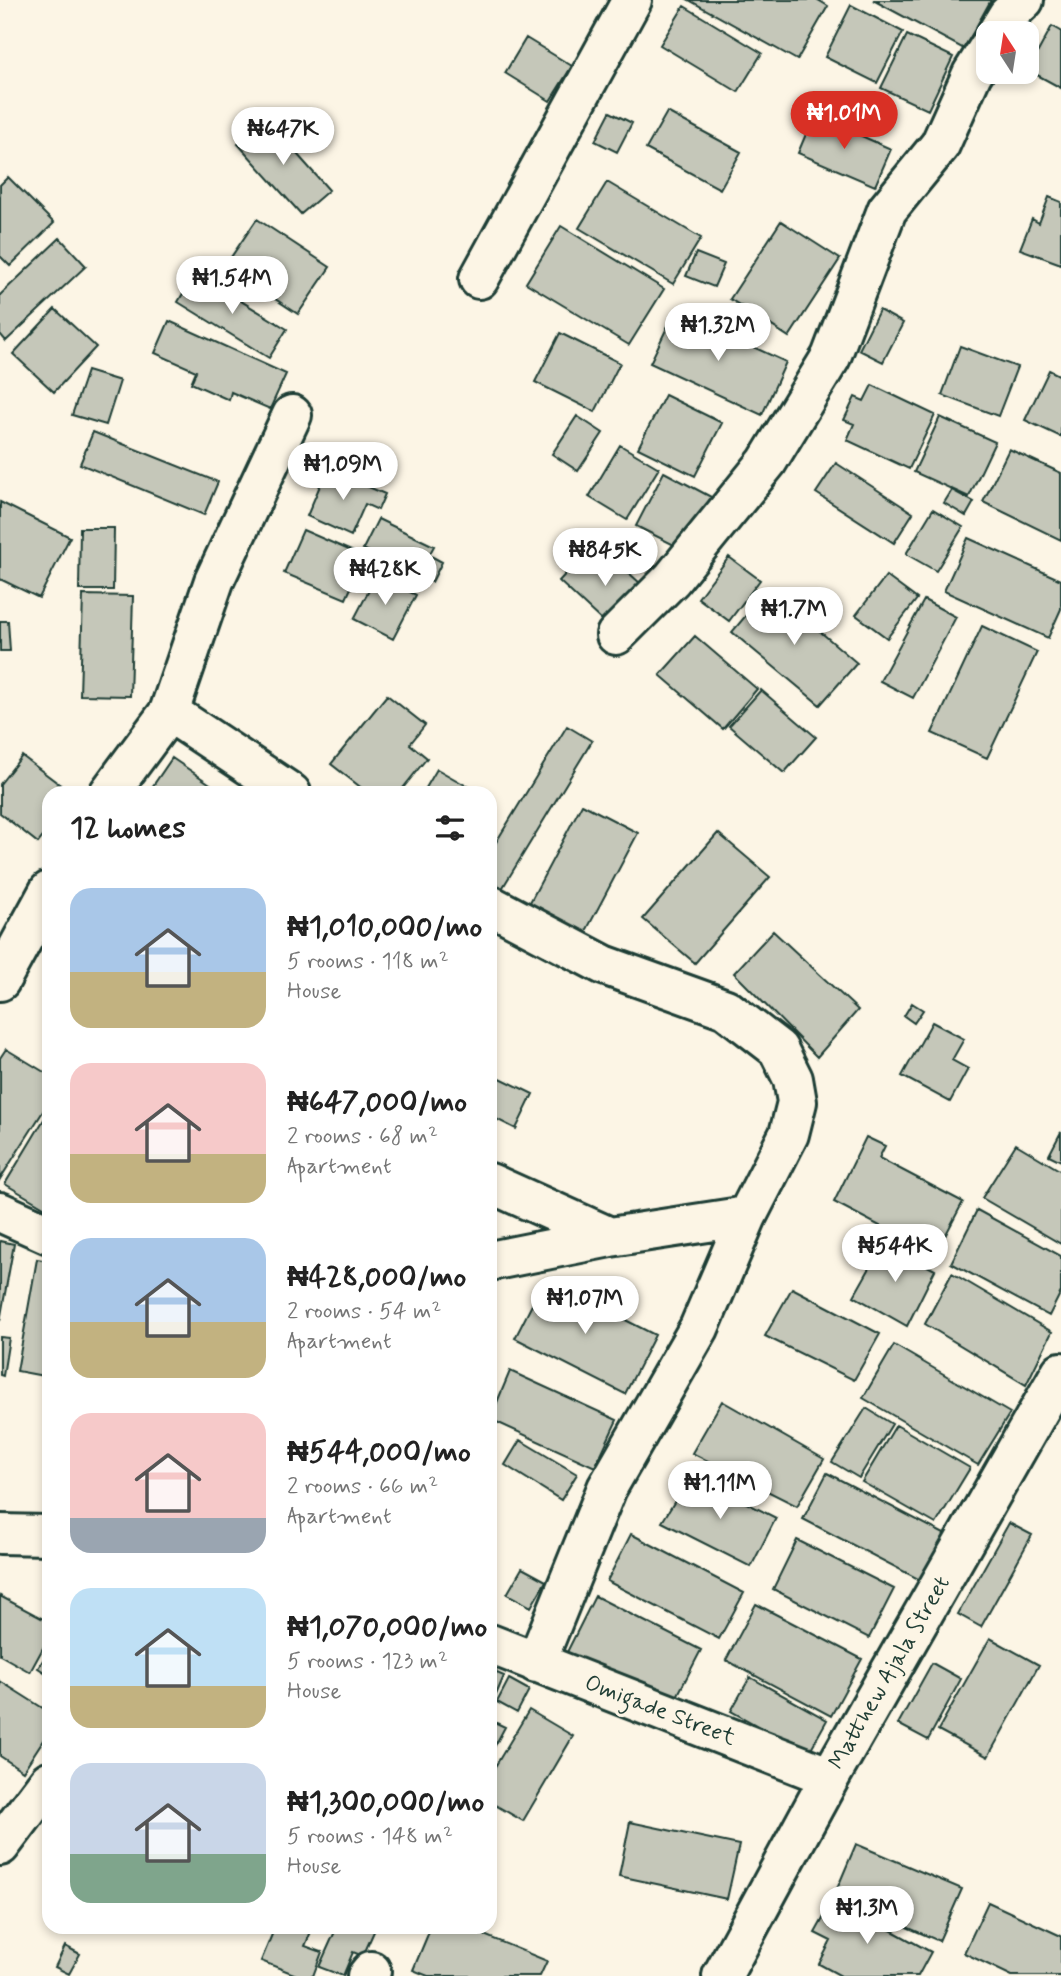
<!DOCTYPE html>
<meta charset="utf-8">
<style>
body{margin:0;font-family:Mynerve,sans-serif;background:#f6f6f6;color:#222;height:100vh;display:flex;flex-direction:column;font-size:26px;white-space:nowrap}
*{box-sizing:border-box;margin:0}
p{font-size:23px;color:#767676}
.icon{flex:none;width:38px;height:38px;fill:none;stroke:currentColor;stroke-width:2;stroke-linecap:round;stroke-linejoin:round}
.map{position:relative;flex:1;overflow:hidden}
.details{position:absolute;left:42px;top:786px;width:455px;height:1148px;display:flex;flex-direction:column;background:#fff;border-radius:21px;box-shadow:0 4px 10px #0003}
.details>*{flex:none}
.needle{width:46px;rotate:348deg}
.buttons{position:absolute;left:976px;top:21px;display:grid;gap:14px}
.buttons a{display:grid;place-items:center;width:63px;height:63px;border-radius:14px;background:#fff;box-shadow:0 4px 10px #0003;font-size:35px}
.price{position:absolute;translate:-50% -60px;padding:0 16px;border-radius:24px;background:#fff;color:#222;font-size:23px;line-height:46px;filter:drop-shadow(0 2px 4px #0008)}
.price::after{content:'';position:absolute;left:50%;top:42px;width:21px;height:16px;margin-left:-10px;background:inherit;clip-path:polygon(0 0,100% 0,50% 100%)}
.price.current{background:#d93025;color:#fff}
ul{padding:0;list-style:none}
li{display:flex;align-items:center;gap:21px;height:175px;padding:0 28px}
li span{display:grid;place-items:center;flex:none;width:196px;height:140px;border-radius:21px;color:#555}
li>.icon{margin-inline-start:auto}
span .icon{width:84px;height:84px;fill:#fffc;stroke-width:1}
li b{font-size:30px}
h2{display:flex;justify-content:space-between;align-items:center;height:84px;padding:0 28px;font-size:30px}
.map>svg:first-child{display:block}
</style>
<div class="map">
<svg width="1061" height="1976" viewBox="0 0 1061 1976">
<rect width="100%" height="100%" fill="#fcf5e5"/>
<filter id="ink" filterUnits="userSpaceOnUse"><feTurbulence type="fractalNoise" baseFrequency=".0143" numOctaves="2"/><feDisplacementMap in="SourceGraphic" scale="14" xChannelSelector="R" yChannelSelector="G"/><feConvolveMatrix kernelMatrix="1 2 1 2 8 2 1 2 1" color-interpolation-filters="sRGB"/></filter>
<g filter="url(#ink)">
<path fill="#c5c7b9" stroke="#1f3d34" stroke-width="2" d="M689,0H818L828,6L797,60Z
M873,0H991L964,49Z
M851,5L903,32L877,83L825,57Z
M684,6L762,53L738,92L660,45Z
M1052,26L1061,31V88L1028,70Z
M907,35L953,57L928,110L881,88Z
M526,38L572,66L550,101L505,73Z
M610,112L632,123L617,152L595,141Z
M667,112L741,152L720,189L646,149Z
M814,115L891,149L875,186L798,153Z
M266,119L329,190L301,214L238,144Z
M8,177L54,223L10,266L0,256V185Z
M607,182L701,238L673,284L579,228Z
M1049,197L1061,202V264L1020,249L1032,219L1039,223Z
M257,219L330,267L298,314L225,266Z
M781,221L840,259L789,337L730,299Z
M561,226L664,289L629,345L526,283Z
M60,238L86,266L6,341L0,334V295Z
M696,253L724,264L714,287L686,276Z
M195,273L287,329L269,358L178,302Z
M55,309L96,347L54,392L13,354Z
M879,310L903,323L883,362L859,350Z
M675,311L786,362L762,415L650,363Z
M169,321L286,374L270,409L231,392L229,400L191,383L196,371L155,353Z
M560,333L620,363L595,412L535,382Z
M960,346L1017,367L998,416L942,395Z
M1049,370L1061,376V437L1025,420Z
M87,371L120,381L106,425L72,415Z
M872,385L935,415L909,469L847,440L854,424L844,420L855,397L864,401Z
M665,395L722,423L695,476L638,448Z
M577,416L603,433L578,471L552,454Z
M940,417L995,442L969,497L914,472Z
M93,432L218,482L204,515L80,464Z
M620,445L659,468L627,520L589,497Z
M1009,449L1061,473V540L983,502Z
M836,463L913,513L894,543L816,493Z
M327,469L385,494L378,510L365,504L351,536L307,516Z
M664,472L711,497L684,550L636,526Z
M952,490L974,502L966,516L944,503Z
M0,502L70,537L39,598L0,579Z
M933,509L963,527L936,571L906,554Z
M378,519L434,546L429,555L442,562L432,582L363,549Z
M80,528H114L113,590H79Z
M303,530L365,557L346,599L284,573Z
M968,538L1061,580V609L1048,638L944,591Z
M595,542L652,594L615,633L559,581Z
M729,557L760,580L729,621L698,598Z
M377,575L416,595L393,639L354,619Z
M886,576L917,599L887,638L856,615Z
M769,588L857,663L820,705L732,632Z
M83,595L133,596L130,696L80,695Z
M924,600L956,617L913,698L880,681Z
M0,621H8L10,651H0Z
M982,626L1037,652L987,758L932,733Z
M695,636L757,689L723,729L660,675Z
M761,690L816,737L784,773L729,726Z
M387,695L425,725L410,744L427,758L399,793H368L331,764Z
M567,726L592,741L497,897L490,893V852Z
M22,756L63,787L58,793H49V829L38,843L0,813V784Z
M172,758L219,790L217,793H148Z
M437,769L479,793H423Z
M582,804L638,833L585,933L529,904Z
M718,833L770,877L695,963L643,919Z
M773,931L858,1010L817,1057L734,973Z
M912,1003L923,1010L914,1023L904,1016Z
M932,1022L964,1039L952,1060L968,1069L950,1102L902,1076Z
M6,1049L49,1075V1102L0,1179V1058Z
M490,1073L533,1094L516,1129L490,1116Z
M49,1111V1210L5,1184Z
M1061,1132V1161L1049,1155Z
M866,1137L885,1146L879,1158L963,1202L935,1255L834,1202Z
M1016,1144L1061,1171V1244L982,1198Z
M977,1210L1061,1256V1292L1049,1316L951,1263Z
M0,1241L14,1244L0,1321Z
M884,1243L935,1270L907,1326L854,1296Z
M37,1259L49,1261V1377L17,1371Z
M952,1273L1052,1332L1026,1385L925,1324Z
M545,1279L655,1335L625,1394L515,1338Z
M792,1288L880,1334L854,1380L765,1336Z
M0,1337L9,1338L3,1376L0,1375Z
M894,1345L1010,1413L978,1465L863,1398Z
M510,1371L617,1420L595,1467L490,1419Z
M722,1401L824,1459L797,1506L692,1453Z
M866,1408L892,1424L859,1478L832,1462Z
M896,1425L970,1468L936,1524L862,1482Z
M520,1440L577,1474L561,1500L505,1465Z
M827,1473L946,1535L922,1581L803,1519Z
M691,1475L776,1518L751,1567L662,1522Z
M1009,1523L1032,1535L981,1627L958,1614Z
M631,1534L744,1593L719,1639L607,1581Z
M797,1540L894,1589L869,1638L773,1589Z
M522,1568L546,1581L531,1607L507,1594Z
M0,1596L49,1622V1637L30,1672L0,1655Z
M595,1596L701,1650L671,1708L566,1654Z
M756,1604L862,1659L831,1716L726,1660Z
M990,1638L1039,1665L988,1757L938,1730Z
M49,1651V1675L38,1668Z
M932,1663L961,1679L928,1740L898,1724Z
M490,1670L504,1676L490,1709Z
M750,1677L827,1720L808,1754L731,1711Z
M509,1679L529,1690L517,1713L497,1702Z
M0,1681L49,1712V1731L23,1771L0,1756Z
M529,1710L573,1736L523,1821L490,1802V1775Z
M490,1720L505,1727L490,1755Z
M630,1822L739,1845L727,1899L619,1876Z
M856,1844L962,1889L939,1941L834,1896Z
M834,1899L931,1952L918,1976H841L819,1964L831,1941L815,1933Z
M988,1902L1061,1936V1976H1012L964,1953Z
M275,1927H313L305,1946L322,1952L313,1976H299L261,1961Z
M337,1927H376L363,1956L353,1952L343,1976L319,1967Z
M431,1927H465L547,1961L540,1976H428L413,1970Z
M65,1946L80,1954L69,1974L55,1967Z"/>
<g fill="none" stroke-linecap="round" stroke-linejoin="round">
<defs>
<path id="minor" d="M997,33L1008,15L1024,0
M479,279L632,0
M616,635L672,579L767,462L831,357L887,210L940,145L972,74L989,47
M169,712L291,793
M109,793L169,712L214,581L292,415
M490,905L604,965L726,1009L778,1049L793,1079L797,1102L789,1134L747,1216L699,1328L607,1488L536,1663
M0,981L49,891
M490,1183L610,1237
M0,1212L49,1234
M490,1261L610,1237L747,1216
M0,1534L49,1535
M490,1644L830,1777
M0,1846L49,1781
M367,1976L371,1971
M722,1976L830,1777L1061,1372"/>
</defs>
<use href="#minor" stroke="#1f3d34" stroke-width="44"/>
<use href="#minor" stroke="#fcf5e5" stroke-width="38"/>
</g>
</g>
<g text-anchor="middle" dominant-baseline="central" stroke-width="6" stroke-linejoin="round" paint-order="stroke">
<g font-size="23" fill="#1f3d34" stroke="#fcf5e5">
<text transform="translate(890 1673) rotate(-60)">Matthew Ajala Street</text>
<text transform="translate(660 1711) rotate(21)">Omigade Street</text>
</g>
</g>
</svg>
<div class="buttons">
<a><svg class="needle" viewBox="-14 -14 28 28"><path d="M0-13l5 13h-10z" fill="#e53935"/><path d="M0 13l5-13h-10z" fill="#767676"/></svg></a>
</div>
<b class="price current" style="left:844px;top:151px">₦1.01M</b>
<b class="price" style="left:283px;top:167px">₦647K</b>
<b class="price" style="left:232px;top:316px">₦1.54M</b>
<b class="price" style="left:718px;top:363px">₦1.32M</b>
<b class="price" style="left:343px;top:502px">₦1.09M</b>
<b class="price" style="left:605px;top:588px">₦845K</b>
<b class="price" style="left:385px;top:607px">₦428K</b>
<b class="price" style="left:794px;top:647px">₦1.7M</b>
<b class="price" style="left:895px;top:1284px">₦544K</b>
<b class="price" style="left:585px;top:1336px">₦1.07M</b>
<b class="price" style="left:720px;top:1521px">₦1.11M</b>
<b class="price" style="left:867px;top:1946px">₦1.3M</b>
<section class="details">
<h2>12 homes<svg class="icon" aria-label="filters" viewBox="0 0 24 24"><path d="M4 7h16M4 17h16"/><circle cx="9" cy="7" r="2"/><circle cx="15" cy="17" r="2"/></svg></h2>
<ul>
<li><span style="background:linear-gradient(#a9c7e8 60%,#c2b280 0)"><svg class="icon" aria-label="home" viewBox="0 0 24 24"><path d="M3 11l9-7 9 7M6 9v11h12V9"/></svg></span><div><b>₦1,010,000/mo</b><p>5 rooms · 118 m²</p><p>House</p></div></li>
<li><span style="background:linear-gradient(#f6c9c9 65%,#c2b280 0)"><svg class="icon" aria-label="home" viewBox="0 0 24 24"><path d="M3 11l9-7 9 7M6 9v11h12V9"/></svg></span><div><b>₦647,000/mo</b><p>2 rooms · 68 m²</p><p>Apartment</p></div></li>
<li><span style="background:linear-gradient(#a9c7e8 60%,#c2b280 0)"><svg class="icon" aria-label="home" viewBox="0 0 24 24"><path d="M3 11l9-7 9 7M6 9v11h12V9"/></svg></span><div><b>₦428,000/mo</b><p>2 rooms · 54 m²</p><p>Apartment</p></div></li>
<li><span style="background:linear-gradient(#f6c9c9 75%,#9aa5b1 0)"><svg class="icon" aria-label="home" viewBox="0 0 24 24"><path d="M3 11l9-7 9 7M6 9v11h12V9"/></svg></span><div><b>₦544,000/mo</b><p>2 rooms · 66 m²</p><p>Apartment</p></div></li>
<li><span style="background:linear-gradient(#bfe0f5 70%,#c2b280 0)"><svg class="icon" aria-label="home" viewBox="0 0 24 24"><path d="M3 11l9-7 9 7M6 9v11h12V9"/></svg></span><div><b>₦1,070,000/mo</b><p>5 rooms · 123 m²</p><p>House</p></div></li>
<li><span style="background:linear-gradient(#c9d6e8 65%,#7fa58c 0)"><svg class="icon" aria-label="home" viewBox="0 0 24 24"><path d="M3 11l9-7 9 7M6 9v11h12V9"/></svg></span><div><b>₦1,300,000/mo</b><p>5 rooms · 148 m²</p><p>House</p></div></li>
</ul>
</section>
</div>
